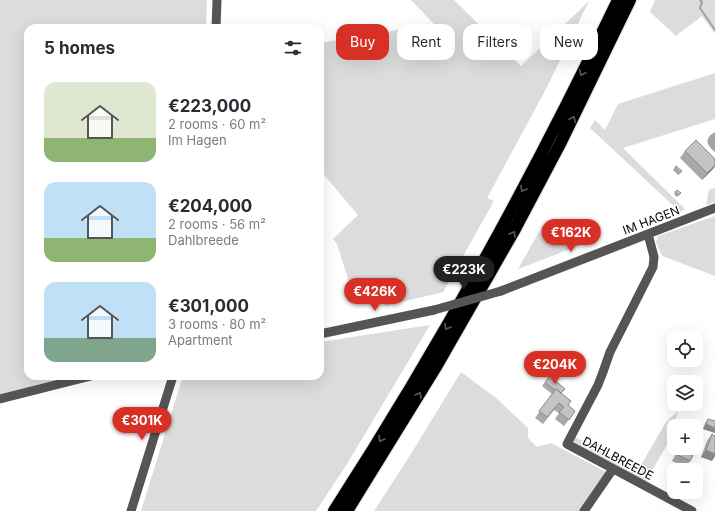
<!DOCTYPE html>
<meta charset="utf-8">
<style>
body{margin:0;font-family:Inter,sans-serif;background:#f7f7f7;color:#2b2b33;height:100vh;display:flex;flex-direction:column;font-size:15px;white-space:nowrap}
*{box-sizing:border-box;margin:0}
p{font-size:13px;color:#7c7c81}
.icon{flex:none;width:22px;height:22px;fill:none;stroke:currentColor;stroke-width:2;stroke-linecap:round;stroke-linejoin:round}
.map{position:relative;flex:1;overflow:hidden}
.side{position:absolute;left:24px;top:24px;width:300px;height:356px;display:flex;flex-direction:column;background:#fff;border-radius:12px;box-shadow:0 4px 16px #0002}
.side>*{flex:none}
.hud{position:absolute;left:336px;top:24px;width:319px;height:36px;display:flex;gap:8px}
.fabs{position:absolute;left:667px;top:331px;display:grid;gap:8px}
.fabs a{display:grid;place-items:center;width:36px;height:36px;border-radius:8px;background:#fff;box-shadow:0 4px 16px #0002;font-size:20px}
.price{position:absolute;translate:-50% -34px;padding:0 9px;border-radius:14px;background:#d93025;color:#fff;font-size:13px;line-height:26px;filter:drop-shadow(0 1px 2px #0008)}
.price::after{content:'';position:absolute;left:50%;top:24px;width:12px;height:9px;margin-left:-6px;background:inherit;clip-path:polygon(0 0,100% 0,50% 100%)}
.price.current{background:#222;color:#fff}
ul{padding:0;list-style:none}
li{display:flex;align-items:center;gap:12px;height:100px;padding:0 20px}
li span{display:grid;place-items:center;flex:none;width:112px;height:80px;border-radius:12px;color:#555}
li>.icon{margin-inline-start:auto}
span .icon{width:48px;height:48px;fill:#fffc;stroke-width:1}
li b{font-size:17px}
h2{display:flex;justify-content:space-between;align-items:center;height:48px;padding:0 20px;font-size:17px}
.chip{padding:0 14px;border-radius:12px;background:#fff;box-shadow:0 4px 16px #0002;font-size:14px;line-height:36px}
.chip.current{background:#d93025;color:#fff}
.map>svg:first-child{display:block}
</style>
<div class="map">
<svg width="715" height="511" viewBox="0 0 715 511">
<rect width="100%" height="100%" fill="#fff"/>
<path fill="#dcdcdc" d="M0,0H207L206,28H28V376H76L0,394Z
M411,0H454L521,66L589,1L546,89L487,198L494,201L443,292L385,306L382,294L355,301L337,244L333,239L358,215L320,170V43L434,24Z
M655,0H715V34L702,16L676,36L650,12Z
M715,73V119L623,148L685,209L680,212L590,128L595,120L605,130L618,104Z
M715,188V202L706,205L709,190Z
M715,216V276L662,256L656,242L658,236Z
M543,225L586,243L518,269Z
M430,325L347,464L316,511H141L183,376H320V342Z
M461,372L496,398L528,428V438L537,447L551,443L606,472L580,511H374L409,457Z
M678,411L672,436L645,483L572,443L575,437L638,470L666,422Z"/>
<path fill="#a3a3a3" d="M715,132V152C706,145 704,138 715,132Z"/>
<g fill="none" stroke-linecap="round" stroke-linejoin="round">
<path stroke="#a3a3a3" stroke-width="2" d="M700,0L702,2L700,8L715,30"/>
<defs>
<path id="highway" d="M334,511C440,347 534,176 618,0
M347,511L437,365L515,229L561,142L630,0"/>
</defs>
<use href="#highway" stroke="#dbdbdb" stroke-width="14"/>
<path stroke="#555" stroke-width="9" d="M216,28L217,0
M648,234L654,257L653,267L610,352L603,372L598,385L567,444L692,511
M501,291L715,208
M320,334L434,310
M0,399L91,376
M131,511L173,376
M584,511L613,469"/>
<use href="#highway" stroke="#000" stroke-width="12"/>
<path stroke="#555" stroke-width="9" d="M434,310L501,291"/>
</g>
<path fill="#a9a9a9" d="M685,151L715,159V166L713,169L702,180L680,158Z
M676,166L680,174L678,175L673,170Z
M675,192L681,193L677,197L674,194Z
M561,371L567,372L562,377L559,374Z
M545,382L562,394L568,405L571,417L564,426L555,419L559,413L554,410L543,424L535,418L552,394L542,386Z
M708,419L715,433L703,429L705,423Z
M712,434L715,436V456L712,461L701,457L707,441Z
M679,448H695L691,455L690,461L685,467L672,461Z"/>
<path fill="#898989" d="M715,165V166L713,169L702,180L707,173Z
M706,424L715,428V433L703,429Z
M706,450L715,454V456L712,461L701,457Z"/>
<path fill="#c4c4c4" stroke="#898989" d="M696,140L715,159V165L707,173L685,151Z
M676,166L682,171L680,173L675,167Z
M677,190L681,193L679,195L675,192Z
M565,367L568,370L564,374L561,371Z
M550,376L565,389L561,393L556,389L555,390L545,382Z
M556,389L571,401L568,405L575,411L569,420L559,412L564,407L559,403L547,417L539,411Z
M708,419L715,421V428L706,424Z
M712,434L715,436V454L706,450Z
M696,440L698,441L696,445Z
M680,448H695L691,455H693L690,461L676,454Z"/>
<defs><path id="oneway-chevron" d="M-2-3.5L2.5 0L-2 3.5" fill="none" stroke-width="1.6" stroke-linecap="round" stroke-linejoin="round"/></defs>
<g stroke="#595959">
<use href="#oneway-chevron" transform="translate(582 73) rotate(116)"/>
<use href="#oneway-chevron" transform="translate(573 119) rotate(-64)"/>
<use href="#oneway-chevron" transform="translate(523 189) rotate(118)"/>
<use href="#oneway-chevron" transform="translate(513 234) rotate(-60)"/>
<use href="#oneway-chevron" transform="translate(447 327) rotate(119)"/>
<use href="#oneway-chevron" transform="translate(419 395) rotate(-59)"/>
<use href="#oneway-chevron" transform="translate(381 439) rotate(121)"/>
</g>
<g text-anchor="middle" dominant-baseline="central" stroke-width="3" stroke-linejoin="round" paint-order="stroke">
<g font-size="12" fill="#000" stroke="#fff">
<text transform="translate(651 220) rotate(-21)">IM HAGEN</text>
<text transform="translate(618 458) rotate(28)">DAHLBREEDE</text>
</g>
</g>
</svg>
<div class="fabs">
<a><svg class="icon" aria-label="locate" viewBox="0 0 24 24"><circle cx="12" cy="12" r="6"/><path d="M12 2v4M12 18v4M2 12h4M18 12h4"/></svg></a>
<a><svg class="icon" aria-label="layers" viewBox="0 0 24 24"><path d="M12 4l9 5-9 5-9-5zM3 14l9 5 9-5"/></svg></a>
<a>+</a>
<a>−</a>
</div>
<b class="price" style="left:571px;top:253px">€162K</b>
<b class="price current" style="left:464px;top:290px">€223K</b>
<b class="price" style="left:375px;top:312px">€426K</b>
<b class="price" style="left:555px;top:385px">€204K</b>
<b class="price" style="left:142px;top:441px">€301K</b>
<div class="hud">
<a class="chip current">Buy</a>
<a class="chip">Rent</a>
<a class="chip">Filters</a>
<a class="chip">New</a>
</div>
<section class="side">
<h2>5 homes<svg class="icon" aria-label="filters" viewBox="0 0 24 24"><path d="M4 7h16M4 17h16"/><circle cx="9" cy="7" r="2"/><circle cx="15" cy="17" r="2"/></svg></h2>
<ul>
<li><span style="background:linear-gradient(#dfe7d0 70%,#8fb573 0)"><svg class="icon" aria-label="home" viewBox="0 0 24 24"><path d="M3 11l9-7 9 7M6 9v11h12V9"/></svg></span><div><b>€223,000</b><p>2 rooms · 60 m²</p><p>Im Hagen</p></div></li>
<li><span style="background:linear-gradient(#bfe0f5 70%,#8fb573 0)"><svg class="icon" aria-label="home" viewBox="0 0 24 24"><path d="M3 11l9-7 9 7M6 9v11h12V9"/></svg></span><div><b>€204,000</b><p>2 rooms · 56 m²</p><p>Dahlbreede</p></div></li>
<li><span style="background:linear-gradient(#bfe0f5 70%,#7fa58c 0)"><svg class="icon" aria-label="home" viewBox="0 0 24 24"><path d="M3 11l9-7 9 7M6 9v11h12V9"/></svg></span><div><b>€301,000</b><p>3 rooms · 80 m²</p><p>Apartment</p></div></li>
</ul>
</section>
</div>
